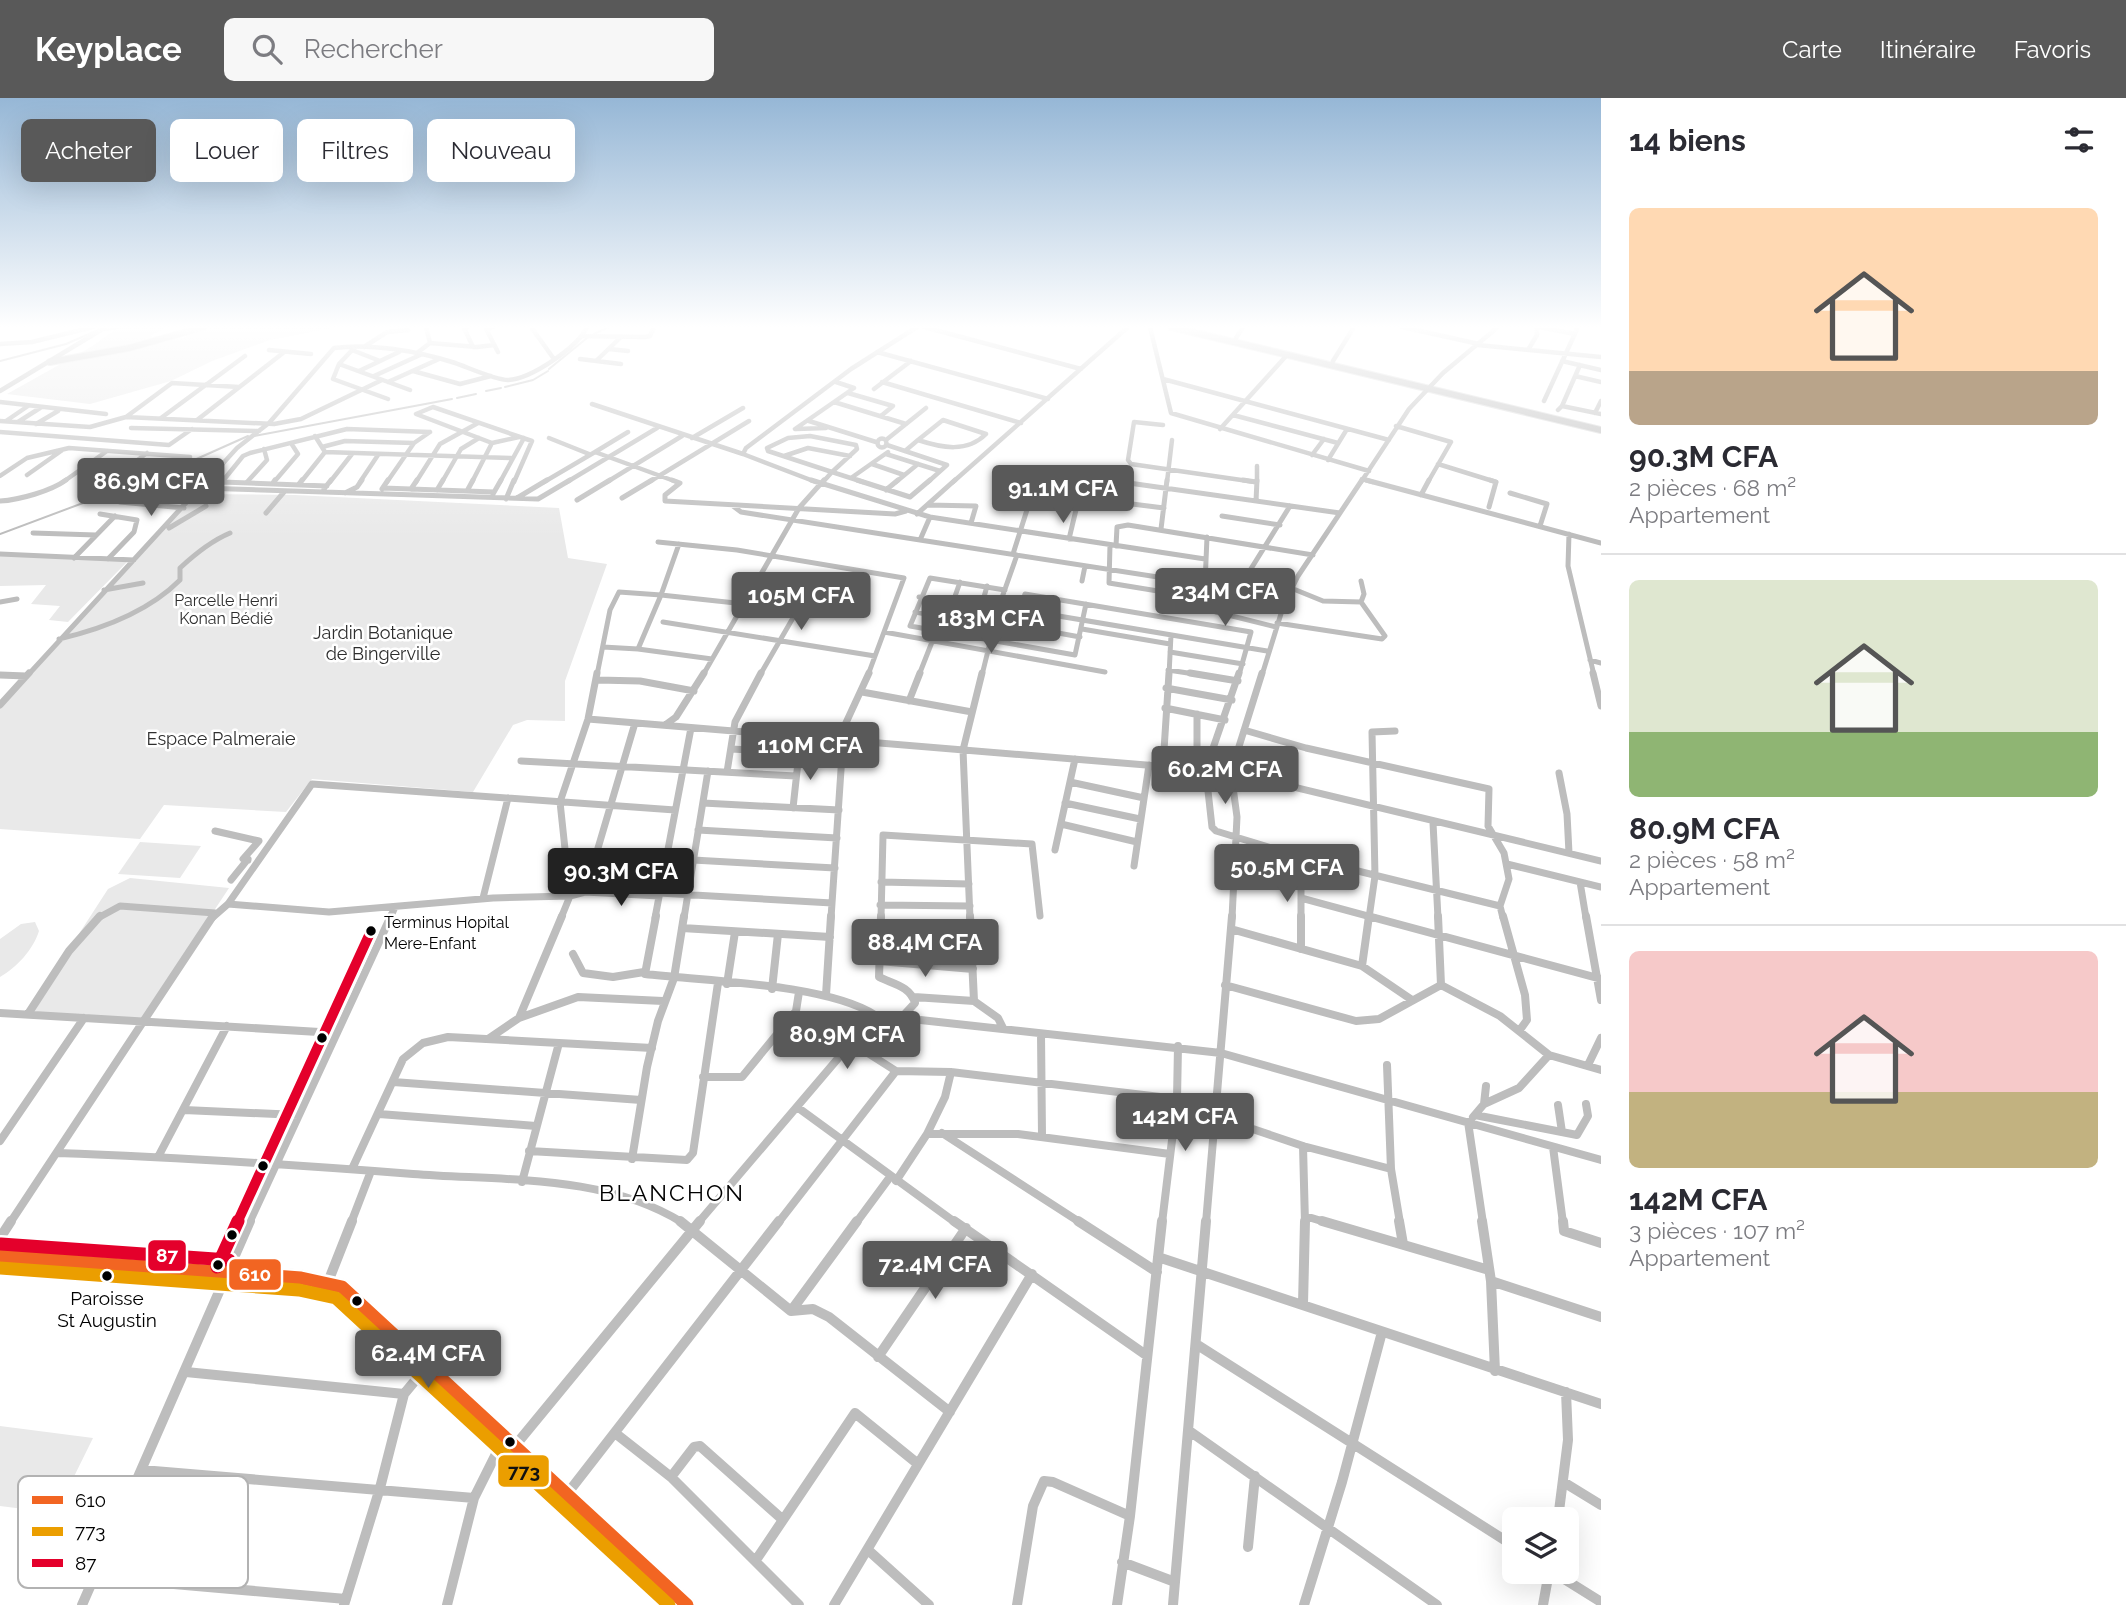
<!DOCTYPE html>
<html lang="fr">
<meta charset="utf-8">
<style>
body{margin:0;font-family:Raleway,sans-serif;background:#f7f7f7;color:#2b2b33;height:100vh;display:flex;flex-direction:column;font-size:26px;white-space:nowrap}
*{box-sizing:border-box;margin:0}
p{font-size:23px;color:#7c7c81}
.icon{flex:none;width:38px;height:38px;fill:none;stroke:currentColor;stroke-width:2;stroke-linecap:round;stroke-linejoin:round}
.map{position:relative;flex:1;overflow:hidden}
.drawer{display:flex;flex-direction:column;background:#fff;width:525px}
.drawer>*{flex:none}
.guide{position:absolute;left:21px;top:21px;width:665px;height:63px;display:flex;gap:14px}
.fabs{position:absolute;left:1502px;top:1409px;display:grid;gap:14px}
.fabs a{display:grid;place-items:center;width:77px;height:77px;border-radius:10px;background:#fff;box-shadow:0 7px 28px #0002;font-size:35px}
.price{position:absolute;translate:-50% -60px;padding:0 16px;border-radius:7px;background:#595959;color:#fff;font-size:23px;line-height:46px;filter:drop-shadow(0 2px 4px #0008)}
.price::after{content:'';position:absolute;left:50%;top:42px;width:21px;height:16px;margin-left:-10px;background:inherit;clip-path:polygon(0 0,100% 0,50% 100%)}
.price.current{background:#222;color:#fff}
ul{padding:0;list-style:none}
li{display:grid;align-content:center;gap:14px;height:371px;padding:0 28px}
li+li{border-top:2px solid #e1e1e2}
li span{display:grid;place-items:center;height:217px;border-radius:10px;color:#555}
li>.icon{margin-inline-start:auto}
span .icon{width:126px;height:126px;fill:#fffc;stroke-width:1}
li b{font-size:30px}
h2{display:flex;justify-content:space-between;align-items:center;height:84px;padding:0 28px;font-size:30px}
.pill{padding:0 24px;border-radius:10px;background:#fff;box-shadow:0 7px 28px #0002;font-size:24px;line-height:63px}
.pill.current{background:#595959;color:#fff}
header{display:flex;align-items:center;gap:42px;box-sizing:border-box;height:98px;padding:0 35px;background:#595959;color:#fff}
header strong{font-size:33px}
nav{display:flex;gap:38px;margin-inline-start:auto;font-size:24px}
.search{width:490px;height:63px;background:#f7f7f7;display:flex;align-items:center;gap:18px;box-sizing:border-box;padding:0 24px;border-radius:10px;color:#7c7c81;font-size:26px}
main{display:flex;flex:1;min-height:0}
.map>svg:first-child{display:block}
</style>
<header>
<strong>Keyplace</strong>
<div class="search"><svg class="icon" aria-label="search" viewBox="0 0 24 24"><circle cx="10" cy="10" r="6"/><path d="M15 15l6 6"/></svg>Rechercher</div>
<nav><a>Carte</a><a>Itinéraire</a><a>Favoris</a></nav>
</header>
<main>
<div class="map">
<svg width="1601" height="1507" viewBox="0 0 1601 1507">
<rect width="100%" height="100%" fill="#fff"/>
<path fill="#e9e9e9" d="M119,229H169L151,237L153,243L183,240L212,230H333L270,242L212,263L171,283L90,306L7,296L91,249Z
M194,396L295,397L559,410L568,460L607,466L565,583V623L527,622L513,627L473,694L312,681L286,714L164,707L140,741L0,731V609Z
M0,457L128,463L68,524L49,522L60,508L31,506L46,487L0,488Z
M140,744L201,748L180,780L118,776Z
M130,780L229,790L141,923L29,913L108,791Z
M35,824L39,833C33,852 17,869 0,879V841L21,826Z
M0,1328L93,1340L56,1415L0,1408Z"/>
<g fill="none" stroke-linecap="round" stroke-linejoin="round">
<path stroke="#bbb" stroke-width="2" d="M105,232L125,229
M594,236L609,229
M0,263L66,246L98,232
M549,271L587,240
M505,289L533,282L548,273
M486,293L501,290
M457,300L476,296
M254,338L452,301
M183,367L248,338
M0,436L174,371"/>
<defs>
<path id="major" d="M0,1158L301,1180L342,1189L687,1507"/>
<path id="highway" d="M1171,229L1601,332
M50,264L129,250L204,229"/>
</defs>
<use href="#major" stroke="#dbdbdb" stroke-width="17"/>
<use href="#highway" stroke="#dbdbdb" stroke-width="8"/>
<path stroke="#bdbdbd" stroke-width="4.5" d="M468,229L464,230L473,249
M493,229L486,231L498,254
M531,229L554,261
M924,229L1081,271
M1150,229L1171,315L1369,373
M1402,229L1479,246
M1540,229L1575,236
M583,238L645,239L650,238L654,229
M1236,240L1243,229
M430,245L477,249L494,247
M0,246L32,244L93,229
M1478,247L1601,259
M355,249L339,266L333,281L388,301
M364,249L387,234L408,232
M609,251L628,253
M269,252L311,256
M352,252L380,263
M1528,252L1537,237V229
M877,254L1048,301
M417,255L430,245L426,229
M580,261L621,266
M596,263L621,239
M1333,263L1354,229
M1562,263L1601,272
M339,266L410,292
M359,273L399,254
M413,273L460,286L491,278
M374,278L420,257
M1575,278L1601,284
M1163,281L1389,342
M388,284L439,261
M836,284L854,290L834,304L906,326
M882,284L1021,325
M874,291L911,263
M0,293L106,229
M848,295L893,308L881,318
M1544,303L1578,229
M0,304L106,316
M592,306L743,356
M1562,308L1580,267
M1558,312L1562,308L1601,316
M1595,315L1601,303
M1233,317L1338,345
M126,319L172,285L239,289
M161,320L245,258
M197,322L283,255
M943,322L986,336C967,355 942,350 918,342Z
M0,323L90,329L126,319L274,326L301,321L382,282
M6,323L28,308
M809,323L876,344
M18,324L40,310
M36,326L58,313
M1163,327L1134,324L1128,362L1131,366L1255,384
M1396,328L1451,344L1428,384
M131,330L259,333
M795,331L834,304
M796,331L826,330
M1220,331L1287,257
M0,334L169,347L192,331
M628,334L595,354L677,384
M810,338L856,347L857,351L832,374L768,353L767,350L788,340Z
M549,340L589,356
M692,340L743,310
M877.5 345a4.5 4.5 0 1 1 9 0a4.5 4.5 0 1 1-9 0Z
M886,342L926,310
M887,347L947,367L928,384
M322,349L345,343L414,345
M905,353L918,342
M325,354L511,360
M886,356L940,373
M1312,357L1324,341
M784,358L808,350L850,358
M1328,362L1347,331
M872,366L904,377
M1438,366L1496,384
M176,370L214,375
M832,374L863,384
M27,377L61,353
M0,378L27,360L69,350L190,359L176,370
M851,380L888,354
M1362,381L1373,384
M63,384L107,353
M108,384L147,355
M206,384L237,350L269,325L334,250C370,245 417,253 452,264C465,268 495,282 508,282C531,281 578,249 587,229
M222,384L243,358L250,355L347,331L430,334
M247,384L267,362L264,351
M274,384L298,356L291,345
M301,384L325,354L315,338
M330,384L352,356
M360,384L378,357
M387,384L414,345L430,334
M416,384L440,346L478,325
M442,384L461,351L479,340
M472,384L492,345
M500,384L524,340
M514,384L532,343L433,309L416,316L492,345L519,339
M544,384L595,354
M567,384L657,330
M607,384L682,338
M649,384L749,323
M816,384L743,356L746,350L851,271L917,229
M823,384L832,374
M896,384L918,366
M953,384L1128,229
M1167,384L1172,342
M1257,384V368
M1361,384L1409,311L1443,275L1498,229"/>
<path stroke="#bdbdbd" stroke-width="5" d="M672,382L680,385L665,397V403L895,416L906,413
M811,382L930,419L1205,461
M857,382L910,399L930,382
M1243,382L1256,384
M1366,382L1601,445
M222,384L327,388
M273,385L275,382
M299,386L302,382
M102,388L110,382
M201,390L538,401L570,382
M383,390L494,394
M216,391L223,382
M324,391L331,382
M382,391L388,382
M411,391L417,382
M437,392L443,382
M886,392L898,382
M467,393L473,382
M345,395L357,389L362,382
M1510,395L1547,406L1540,428
M493,396L501,382
M1421,397L1429,382
M517,400L547,382
M622,400L652,382
M506,401L514,382
M577,402L610,382
M0,403C19,402 51,393 66,382
M1256,403L1257,382
M120,404L184,410
M928,407L976,408L971,425
M733,408L741,414L920,442
M1489,409L1496,384L1490,382
M266,415L284,394
M100,416L137,422L134,434L108,461
M917,416L955,382
M1222,418L1280,427
M930,419L920,442L1235,491L1239,490L1290,408
M169,430L206,408
M1161,431L1167,382
M33,435L96,437
M1569,436L1568,468L1594,577
M1069,441L1081,391L1098,386L1129,385L1340,415
M658,444L737,452L904,480L868,577
M679,446L661,497L745,506
M1110,447L1109,485L1231,505
M1116,448L1117,429L1128,427L1313,457
M0,456L134,462
M1013,456L1032,396L1036,394L1164,410
M74,460L115,418
M1082,483L1085,468
M1205,486L1207,439
M1291,490L1323,503L1361,504
M104,492L143,485
M1005,492L930,480L910,528L1075,557L1086,506
M919,499L981,509
M1190,499L1216,514L1276,529
M0,504L17,501
M953,504L960,484
M999,508L1267,553
M915,514L977,525L987,488
M663,524L875,558
M1277,525L1382,541L1385,538L1361,504L1364,496L1361,483
M1082,531L1170,546
M884,534L1105,574
M1080,539L1015,527L1025,496L1251,534L1239,577
M59,541C102,531 148,514 180,482V470C195,456 211,443 230,435
M638,551L712,561
M1170,554L1243,566
M1590,562L1601,565
M1168,572L1201,577
M0,577H4
M28,577L207,382
M597,577L610,512L619,494L661,497L638,551L603,549
M703,577L799,410L824,382
M760,577L801,506
M919,577L932,544
M982,577L999,508L1017,457
M1169,577L1171,537
M1262,577L1284,506L1298,478L1362,382"/>
<path stroke="#bdbdbd" stroke-width="7" d="M1169,575L1164,652L1211,656L1239,575
M1190,575L1238,583
M1593,575L1601,608
M0,577L26,578
M598,582L640,583L694,593
M1166,590L1232,602
M862,594L972,614
M909,603L920,575
M0,607L29,575
M1165,610L1225,622
M1197,616V671
M588,621L1231,674L1601,763
M665,627L676,619L704,575
M1244,632L1306,650L1489,691L1488,728L1504,755L1509,781L1500,808L1503,820
M838,642L869,575
M731,651L842,657L831,820
M521,663L796,678
M727,674L735,624L761,575
M1559,675L1567,716L1569,755
M1070,684L1144,700
M1208,693L1212,729L1216,733L1301,759L1500,808
M703,705L839,712
M1065,705L1140,721
M793,710L799,655
M1433,725L1438,820
M1061,726L1137,744
M698,732L837,740
M215,733L259,743L243,761L248,762
M1055,752L1075,661
M1301,759V820
M693,762L835,770
M1507,766L1601,789
M1134,768L1149,667
M231,782L248,761
M881,784L969,786
M1580,784L1586,820
M585,794L659,798
M659,795L832,805
M483,800L508,700
M1301,800L1375,820
M228,806L329,814L493,800L570,798L585,794L635,625
M880,807L970,808
M98,820L120,808L215,815
M212,820L228,806L312,686L675,712
M390,820L395,809
M561,820L570,798L560,704L588,621L597,575
M655,820L691,630
M684,820L708,673
M881,820L883,737L1032,746L1040,818
M970,820L963,652L982,575
M1232,820L1237,719L1231,674L1262,575
M1369,820L1375,778L1372,634L1395,633"/>
<path stroke="#bdbdbd" stroke-width="8" d="M656,818L645,876C706,883 827,886 875,917L1221,955L1601,1062
M881,818L879,879C893,886 910,888 915,905L903,918
M970,818L974,903L998,920L1003,930
M1301,818V851
M1368,818L1601,881
M1438,818L1441,887
M1503,818L1525,897L1527,922L1519,933
M1586,818L1601,902
M682,830L830,839
M1231,831L1362,868L1412,902
M573,856L583,875L613,879L644,874
M879,863L973,871
M1362,868L1369,818
M727,886L735,834
M1225,887L1356,923L1379,921L1441,887L1500,918L1549,957L1601,972
M772,891L778,836
M826,897L831,818
M914,899L974,903
M0,915L336,935
M28,916L69,853L100,818
M519,920L578,899L663,903
M1041,936L1042,1038
M488,941L519,920L562,818
M852,945L896,973L951,974L1177,1001
M1387,967L1391,1071L1400,1125
M1588,967L1601,940
M703,979H742L796,913L799,894
M393,984L641,1002
M1484,1006L1486,988
M1558,1007L1562,1034
M797,1009L956,1125
M184,1012L298,1017
M379,1016L536,1028
M1475,1017L1577,1037L1588,1018L1586,1006
M1217,1019L1303,1048L1391,1071
M1473,1019L1484,1006L1519,990L1549,957
M1468,1024L1483,1125
M942,1035L1081,1125
M927,1036L945,999L951,974
M0,1043L84,920
M1303,1048L1305,1125
M1553,1049L1563,1125
M529,1053L687,1062L693,1055L718,885
M57,1055C176,1059 295,1067 413,1076C503,1083 605,1076 683,1125
M158,1059L227,928
M632,1061L647,969L658,923L674,880L684,818
M352,1071L403,961L423,945L448,939L652,950
M896,1083L927,1036H1018L1170,1056
M522,1084L559,945
M1305,1118L1328,1125
M10,1125L213,818
M249,1125L391,818
M351,1125L371,1073
M698,1125L875,917
M778,1125L896,973
M856,1125L890,1079
M1162,1125L1177,1001L1178,948
M1206,1125L1232,818"/>
<path stroke="#bdbdbd" stroke-width="10" d="M680,1123L791,1213L813,1211L829,1219L950,1314
M954,1123L1146,1257
M1078,1123L1157,1174
M1322,1123L1489,1172
M1399,1123L1403,1146
M1482,1123L1491,1183L1495,1273
M1563,1123L1564,1133L1601,1145
M0,1140L11,1123
M1158,1159L1601,1306
M1491,1183L1601,1219
M328,1184L352,1123
M1303,1206L1305,1123
M791,1213L857,1123
M1196,1246L1514,1448
M878,1259L966,1130
M186,1274L404,1296
M1188,1332L1437,1507
M615,1335L671,1379L799,1507
M514,1349L700,1123
M142,1372L474,1400
M671,1379L694,1349L700,1348L782,1421
M1565,1385L1601,1407
M567,1396L779,1123
M1558,1421L1568,1342L1566,1294
M1248,1449L1255,1378
M868,1452L929,1507
M756,1462L855,1315L918,1366
M1122,1464L1175,1484
M1553,1474L1601,1504
M94,1479L346,1501
M82,1507L250,1123
M344,1507L380,1390L404,1296L428,1267
M447,1507L474,1400L504,1340
M834,1507L1032,1176
M1017,1507L1033,1408L1044,1383L1053,1384L1130,1418
M1117,1507L1130,1418L1162,1123
M1173,1507L1206,1123
M1304,1507L1342,1384L1382,1234
M1543,1507L1549,1474"/>
<use href="#major" stroke="#bdbdbd" stroke-width="13"/>
<use href="#highway" stroke="#bdbdbd" stroke-width="6"/>
<defs>
<path id="bus-1" d="M0,1158L301,1180L342,1189L687,1507"/>
<path id="bus-2" d="M0,1170L299,1192L336,1200L669,1507"/>
<path id="bus-3-far1" d="M237,1125L371,833"/>
<path id="bus-3" d="M1,1146L229,1162
M217,1169L238,1123"/>
</defs>
<use href="#bus-1" stroke="#fff" stroke-width="18"/>
<use href="#bus-2" stroke="#fff" stroke-width="18"/>
<use href="#bus-3-far1" stroke="#fff" stroke-width="16"/>
<use href="#bus-3" stroke="#fff" stroke-width="18"/>
<use href="#bus-1" stroke="#f26522" stroke-width="13"/>
<use href="#bus-2" stroke="#eb9e00" stroke-width="13"/>
<use href="#bus-3-far1" stroke="#e4002b" stroke-width="10"/>
<use href="#bus-3" stroke="#e4002b" stroke-width="13"/>
</g>
<linearGradient id="sky" x2="0" y2="1"><stop stop-color="#96b7d6"/><stop offset="0.52" stop-color="#fff"/><stop offset="1" stop-color="#fff" stop-opacity="0"/></linearGradient>
<rect width="1601" height="440" fill="url(#sky)"/>
<g fill="#000" stroke="#fff" stroke-width="2.5">
<circle cx="371" cy="833" r="6"/>
<circle cx="322" cy="940" r="6"/>
<circle cx="263" cy="1068" r="6"/>
<circle cx="232" cy="1137" r="6"/>
<circle cx="218" cy="1167" r="6"/>
<circle cx="107" cy="1178" r="6"/>
<circle cx="357" cy="1203" r="6"/>
<circle cx="510" cy="1344" r="6"/>
</g>
<g text-anchor="middle" dominant-baseline="central" stroke-width="5" stroke-linejoin="round" paint-order="stroke">
<g font-size="16" fill="#2e2e2e" stroke="#fff">
<text x="226" y="502">Parcelle Henri<tspan x="226" dy="18">Konan Bédié</tspan></text>
</g>
<g font-size="16" fill="#000" stroke="#fff" text-anchor="start">
<text x="384" y="824">Terminus Hopital<tspan x="384" dy="21">Mere-Enfant</tspan></text>
</g>
<g font-size="18" fill="#2e2e2e" stroke="#fff">
<text x="383" y="534">Jardin Botanique<tspan x="383" dy="21">de Bingerville</tspan></text>
<text x="221" y="640">Espace Palmeraie</text>
</g>
<g font-size="19" fill="#000" stroke="#fff">
<text x="107" y="1200">Paroisse<tspan x="107" dy="22">St Augustin</tspan></text>
</g>
<g font-size="23" letter-spacing="2" fill="#000" stroke="#fff">
<text x="672" y="1094">BLANCHON</text>
</g>
</g>
<rect x="18" y="1378" width="230" height="112" rx="10" fill="#fff" stroke="#b2b2b2" stroke-width="2"/>
<rect x="32" y="1398" width="31" height="8" fill="#f26522"/>
<rect x="32" y="1429" width="31" height="9" fill="#eb9e00"/>
<rect x="32" y="1461" width="31" height="8" fill="#e4002b"/>
<g font-size="19" fill="#000">
<text x="75" y="1409">610</text>
<text x="75" y="1440">773</text>
<text x="75" y="1472">87</text>
</g>
<g stroke="#fff" stroke-width="2.5">
<rect x="147" y="1141" width="40" height="33" rx="7" fill="#e4002b"/>
<rect x="228" y="1160" width="54" height="33" rx="7" fill="#f26522"/>
<rect x="497" y="1356" width="53" height="34" rx="7" fill="#eb9e00"/>
</g>
<g font-size="19" text-anchor="middle" font-weight="bold" fill="#fff">
<text x="167" y="1164">87</text>
<text x="255" y="1183">610</text>
</g>
<g font-size="19" text-anchor="middle" font-weight="bold" fill="#111">
<text x="524" y="1380">773</text>
</g>
</svg>
<div class="fabs">
<a><svg class="icon" aria-label="layers" viewBox="0 0 24 24"><path d="M12 4l9 5-9 5-9-5zM3 14l9 5 9-5"/></svg></a>
</div>
<b class="price" style="left:151px;top:420px">86.9M CFA</b>
<b class="price" style="left:1063px;top:427px">91.1M CFA</b>
<b class="price" style="left:1225px;top:530px">234M CFA</b>
<b class="price" style="left:801px;top:534px">105M CFA</b>
<b class="price" style="left:991px;top:557px">183M CFA</b>
<b class="price" style="left:810px;top:684px">110M CFA</b>
<b class="price" style="left:1225px;top:708px">60.2M CFA</b>
<b class="price" style="left:1287px;top:806px">50.5M CFA</b>
<b class="price current" style="left:621px;top:810px">90.3M CFA</b>
<b class="price" style="left:925px;top:881px">88.4M CFA</b>
<b class="price" style="left:847px;top:973px">80.9M CFA</b>
<b class="price" style="left:1185px;top:1055px">142M CFA</b>
<b class="price" style="left:935px;top:1203px">72.4M CFA</b>
<b class="price" style="left:428px;top:1292px">62.4M CFA</b>
<div class="guide">
<a class="pill current">Acheter</a>
<a class="pill">Louer</a>
<a class="pill">Filtres</a>
<a class="pill">Nouveau</a>
</div>
</div>
<section class="drawer">
<h2>14 biens<svg class="icon" aria-label="filters" viewBox="0 0 24 24"><path d="M4 7h16M4 17h16"/><circle cx="9" cy="7" r="2"/><circle cx="15" cy="17" r="2"/></svg></h2>
<ul>
<li><span style="background:linear-gradient(#ffd9b3 75%,#b9a48a 0)"><svg class="icon" aria-label="home" viewBox="0 0 24 24"><path d="M3 11l9-7 9 7M6 9v11h12V9"/></svg></span><div><b>90.3M CFA</b><p>2 pièces · 68 m²</p><p>Appartement</p></div></li>
<li><span style="background:linear-gradient(#dfe7d0 70%,#8fb573 0)"><svg class="icon" aria-label="home" viewBox="0 0 24 24"><path d="M3 11l9-7 9 7M6 9v11h12V9"/></svg></span><div><b>80.9M CFA</b><p>2 pièces · 58 m²</p><p>Appartement</p></div></li>
<li><span style="background:linear-gradient(#f6c9c9 65%,#c2b280 0)"><svg class="icon" aria-label="home" viewBox="0 0 24 24"><path d="M3 11l9-7 9 7M6 9v11h12V9"/></svg></span><div><b>142M CFA</b><p>3 pièces · 107 m²</p><p>Appartement</p></div></li>
</ul>
</section>
</main>
